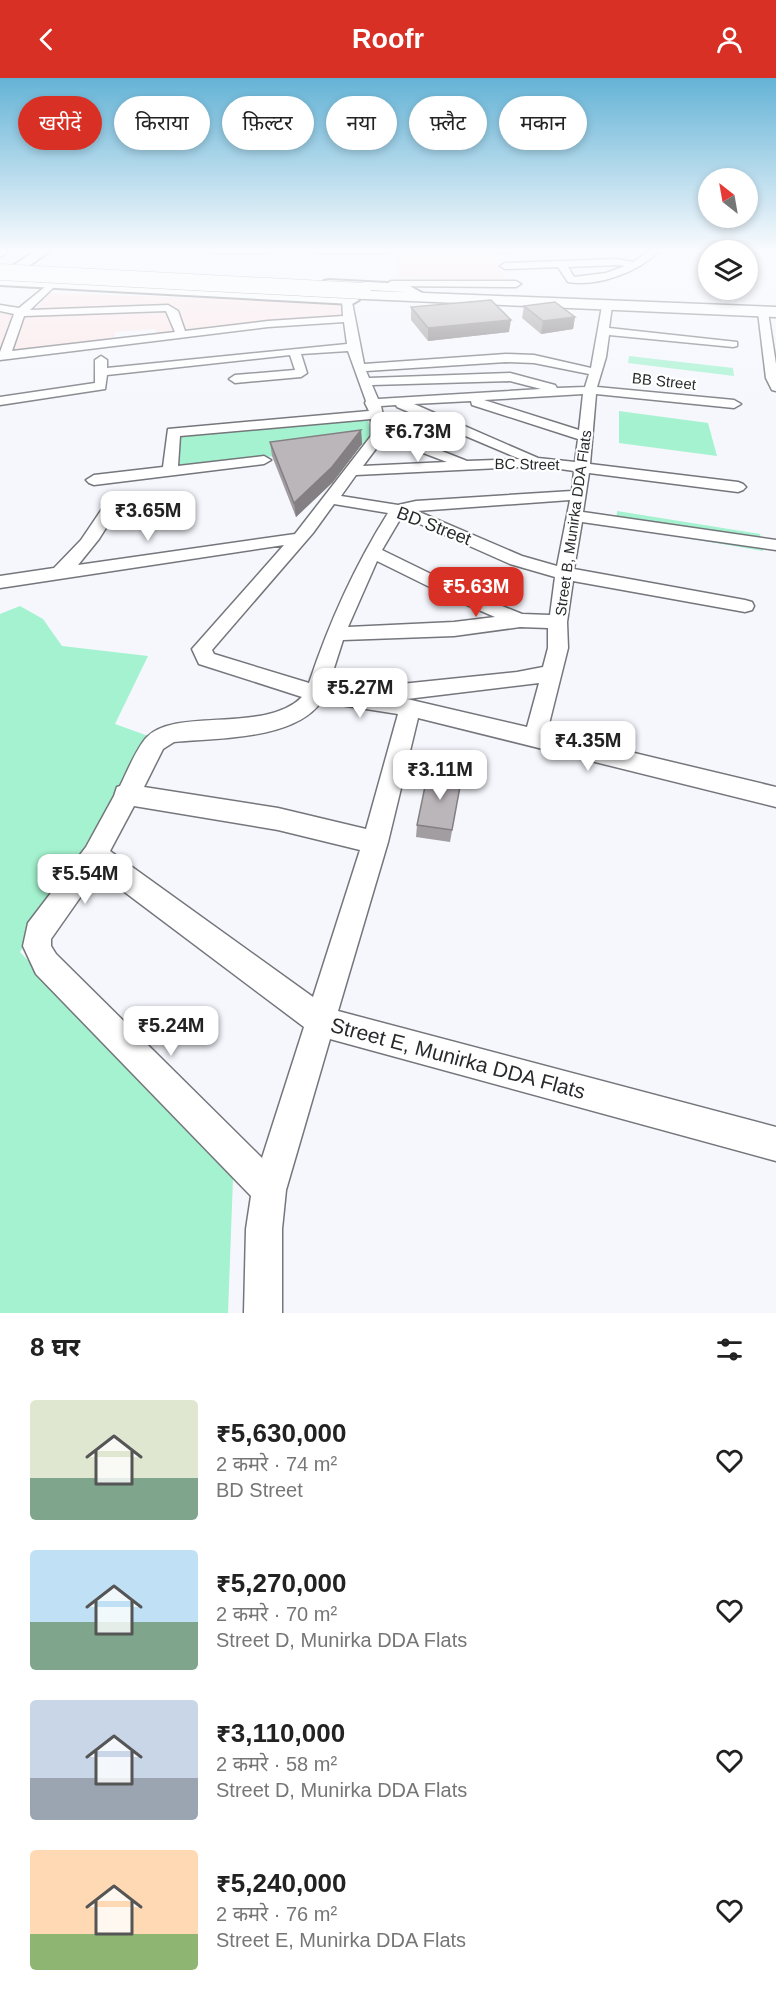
<!DOCTYPE html>
<html lang="hi">
<meta charset="utf-8">
<style>
body{margin:0;font-family:Arial,"Noto Sans Devanagari",sans-serif;background:#f6f6f6;color:#222;height:100vh;display:flex;flex-direction:column;font-size:22px;white-space:nowrap}
*{box-sizing:border-box;margin:0}
p{font-size:20px;color:#767676}
.icon{flex:none;width:33px;height:33px;fill:none;stroke:currentColor;stroke-width:2;stroke-linecap:round;stroke-linejoin:round}
.map{position:relative;height:1235px;overflow:hidden}
.panel{display:flex;flex-direction:column;background:#fff;flex:1}
.panel>*{flex:none}
.banner{position:absolute;left:18px;top:18px;width:741px;height:54px;display:flex;gap:12px}
.needle{width:39px;rotate:329deg}
.controls{position:absolute;left:698px;top:90px;display:grid;gap:12px}
.controls a{display:grid;place-items:center;width:60px;height:60px;border-radius:50%;background:#fff;box-shadow:0 3px 9px #0003;font-size:30px}
.price{position:absolute;translate:-50% -51px;padding:0 14px;border-radius:12px;background:#fff;color:#222;font-size:20px;line-height:39px;filter:drop-shadow(0 2px 3px #0008)}
.price::after{content:'';position:absolute;left:50%;top:36px;width:18px;height:14px;margin-left:-9px;background:inherit;clip-path:polygon(0 0,100% 0,50% 100%)}
.price.current{background:#d93025;color:#fff}
ul{padding:0;list-style:none}
li{display:flex;align-items:center;gap:18px;height:150px;padding:0 30px}
li span{display:grid;place-items:center;flex:none;width:168px;height:120px;border-radius:6px;color:#555}
li>.icon{margin-inline-start:auto}
span .icon{width:72px;height:72px;fill:#fffc;stroke-width:1}
li b{font-size:26px}
h2{display:flex;justify-content:space-between;align-items:center;height:72px;padding:0 30px;font-size:26px}
.chip{padding:0 21px;border-radius:27px;background:#fff;box-shadow:0 3px 9px #0003;font-size:21px;line-height:54px}
.chip.current{background:#d93025;color:#fff}
header{display:flex;justify-content:space-between;align-items:center;height:78px;padding:0 30px;background:#d93025;color:#fff;font-size:27px;font-weight:700}
.map>svg:first-child{display:block}
</style>
<header><svg class="icon" aria-label="back" viewBox="0 0 24 24"><path d="M15 5l-7 7 7 7"/></svg>Roofr<svg class="icon" aria-label="person" viewBox="0 0 24 24"><circle cx="12" cy="8" r="4"/><path d="M4 21q1-7 8-7t8 7"/></svg></header>
<div class="map">
<svg width="776" height="1235" viewBox="0 0 776 1235">
<rect width="100%" height="100%" fill="#f5f7fd"/>
<path fill="#fde7e7" d="M395,172H490L507,204L399,200Z
M50,215L341,225L342,242L287,245L161,260L155,251L116,254L111,266L0,278V232H34Z"/>
<path fill="#a4f2cf" d="M629,278L733,290L734,298L628,285Z
M619,333L708,345L717,378L619,365Z
M367,337L373,365L170,392L173,354Z
M617,433L760,456L763,473L616,448Z
M20,528L43,541L62,568L148,578L115,646L151,659L20,874L233,1100L228,1235H0V536Z"/>
<g fill="none" stroke-linecap="round" stroke-linejoin="round">
<defs>
<path id="street" d="M0,172H11L0,179Z
M208,172H271L267,175H212Z
M312,172H390L386,175H316Z
M495,172H513C509,176 498,176 495,172Z
M651,172H660C639,194 598,209 568,204L558,189L505,191L500,188L505,185L617,181L633,184ZM617,187L625,188L606,195L574,199L568,189Z
M392,203H516L521,206L516,209L389,208V204Z
M51,204L56,207L54,209L30,232L168,227L178,233L185,253L268,243L343,238L342,221L351,219L364,286L506,276L534,277L591,290L602,228L607,225L612,228L609,250L737,264V268L733,269L609,257L606,279L597,309L734,322L741,326L734,330L596,316L590,386L738,404L743,406L746,409L743,412L738,414L589,395L583,434L776,462V472L582,444L574,491L745,522L752,524L754,528L752,532L745,534L573,503L567,544L568,570L547,654L776,709V729L418,640L388,764L338,933L776,1049V1083L330,961L286,1112L282,1151V1235H244L246,1151L251,1118L36,896L23,868L28,845L86,769L114,718L117,709L120,708C127,694 137,669 147,659C176,629 265,656 302,619L199,586L192,571L284,467L0,510V498L54,490L81,462L104,428L110,426L118,431L99,461L78,487L295,456L371,358V341L180,358L178,388L264,378L271,382L264,386L94,407L89,405L86,402L94,397L163,389L168,351L369,333L365,325L366,323L348,273L301,276L307,295L301,299L235,305L229,301L235,297L295,292L290,277L107,297L105,311L0,327V319L95,305V282L101,278L107,282V290L347,266L344,244L268,249L0,282V274L14,236L0,233V227L19,230ZM166,233L175,254L12,273L24,238ZM506,284L534,285L589,296L585,309L557,310L555,307L510,295L369,300L366,293ZM510,303L541,311L378,321L372,307ZM583,316L579,352L484,322ZM471,323L472,327L578,361L575,384L538,380L414,326ZM396,327L397,329L520,381L467,383L386,351L381,328ZM384,360L447,384L363,388ZM540,388L574,393L572,413L416,423L398,427L341,418L356,397ZM570,422L557,488L522,478L417,433ZM334,426L388,435C354,489 329,545 309,605L214,576L212,572L313,455ZM402,438L510,486L555,499L550,537L522,536L470,515L382,472ZM377,483L458,523L495,539L454,544L348,549ZM520,549L548,550V570L543,589L517,594L372,609L363,614L328,609L343,562L454,558ZM539,605L527,649L407,621ZM321,624L398,636L366,751L278,730L144,709L163,671L174,664C217,660 294,662 321,624ZM134,728L278,752L360,772L313,919L110,773ZM98,794L304,949L262,1080L56,876L51,868V861Z
M763,231L768,234L776,286V313L772,312L766,300L758,234Z"/>
<path id="secondary" d="M37,172H51L12,200L352,218L359,222L352,226L0,207V196Z
M329,202L406,206L422,215L415,219L403,214L324,209L322,206L324,203Z"/>
<path id="primary" d="M325,211L776,229V239L319,219L317,216Z"/>
</defs>
<use href="#street" stroke="#74767b" stroke-width="3"/>
<use href="#secondary" stroke="#74767b" stroke-width="4"/>
<use href="#primary" stroke="#74767b" stroke-width="3"/>
<use href="#street" fill="#fff" fill-rule="evenodd"/>
<use href="#secondary" fill="#fff" fill-rule="evenodd"/>
<use href="#primary" fill="#fff" fill-rule="evenodd"/>
<defs>
<path id="primary-bridge" d="M0,194L363,213"/>
</defs>
<use href="#primary-bridge" stroke="#74767b" stroke-width="17" stroke-linecap="butt"/>
<use href="#primary-bridge" stroke="#fff" stroke-width="16"/>
</g>
<path fill="#a19da0" d="M524,228L575,239L573,251L541,256L522,240Z
M411,229L509,254L428,263L411,242Z
M361,352L362,366L333,404L296,439L272,378L270,364Z
M462,698L450,764L416,759L417,747Z"/>
<path fill="#837f82" d="M575,239L573,251L541,256L543,243Z
M511,242L509,254L428,263V250Z
M361,352L362,366L333,404L296,439L294,425Z"/>
<path fill="#bbb6ba" stroke="#837f82" stroke-width="1.5" d="M491,222L511,242L428,250L411,229Z
M555,224L575,239L543,243L524,228Z
M361,352L332,389L294,425L270,364Z
M428,694L462,698L452,752L417,747Z"/>
<linearGradient id="sky" x2="0" y2="1"><stop stop-color="#64b3d6"/><stop offset="0.5" stop-color="#fafbfe"/><stop offset="1" stop-color="#fafbfe" stop-opacity="0"/></linearGradient>
<rect width="776" height="345" fill="url(#sky)"/>
<g text-anchor="middle" dominant-baseline="central" stroke-width="4.5" stroke-linejoin="round" paint-order="stroke">
<g font-size="15" fill="#292a2c" stroke="#fff">
<text transform="translate(664 303) rotate(6)">BB Street</text>
<text transform="translate(527 386) rotate(1)">BC Street</text>
<text transform="translate(573 445) rotate(-82)">Street B, Munirka DDA Flats</text>
</g>
<g font-size="18" fill="#292a2c" stroke="#fff">
<text transform="translate(434 448) rotate(21)">BD Street</text>
</g>
<g font-size="21" fill="#292a2c" stroke="#fff">
<text transform="translate(458 980) rotate(15)">Street E, Munirka DDA Flats</text>
</g>
</g>
</svg>
<div class="controls">
<a><svg class="needle" viewBox="-14 -14 28 28"><path d="M0-13l5 13h-10z" fill="#e53935"/><path d="M0 13l5-13h-10z" fill="#767676"/></svg></a>
<a><svg class="icon" aria-label="layers" viewBox="0 0 24 24"><path d="M12 4l9 5-9 5-9-5zM3 14l9 5 9-5"/></svg></a>
</div>
<b class="price" style="left:418px;top:385px">₹6.73M</b>
<b class="price" style="left:148px;top:464px">₹3.65M</b>
<b class="price current" style="left:476px;top:540px">₹5.63M</b>
<b class="price" style="left:360px;top:641px">₹5.27M</b>
<b class="price" style="left:588px;top:694px">₹4.35M</b>
<b class="price" style="left:440px;top:723px">₹3.11M</b>
<b class="price" style="left:85px;top:827px">₹5.54M</b>
<b class="price" style="left:171px;top:979px">₹5.24M</b>
<div class="banner">
<a class="chip current">खरीदें</a>
<a class="chip">किराया</a>
<a class="chip">फ़िल्टर</a>
<a class="chip">नया</a>
<a class="chip">फ़्लैट</a>
<a class="chip">मकान</a>
</div>
</div>
<section class="panel">
<h2>8 घर<svg class="icon" aria-label="filters" viewBox="0 0 24 24"><path d="M4 7h16M4 17h16"/><circle cx="9" cy="7" r="2"/><circle cx="15" cy="17" r="2"/></svg></h2>
<ul>
<li><span style="background:linear-gradient(#dfe7d0 65%,#7fa58c 0)"><svg class="icon" aria-label="home" viewBox="0 0 24 24"><path d="M3 11l9-7 9 7M6 9v11h12V9"/></svg></span><div><b>₹5,630,000</b><p>2 कमरे · 74 m²</p><p>BD Street</p></div><svg class="icon" aria-label="heart" viewBox="0 0 24 24"><path d="M12 20l-8-8c-3-5 5-10 8-4 3-6 11-1 8 4z"/></svg></li>
<li><span style="background:linear-gradient(#bfe0f5 60%,#7fa58c 0)"><svg class="icon" aria-label="home" viewBox="0 0 24 24"><path d="M3 11l9-7 9 7M6 9v11h12V9"/></svg></span><div><b>₹5,270,000</b><p>2 कमरे · 70 m²</p><p>Street D, Munirka DDA Flats</p></div><svg class="icon" aria-label="heart" viewBox="0 0 24 24"><path d="M12 20l-8-8c-3-5 5-10 8-4 3-6 11-1 8 4z"/></svg></li>
<li><span style="background:linear-gradient(#c9d6e8 65%,#9aa5b1 0)"><svg class="icon" aria-label="home" viewBox="0 0 24 24"><path d="M3 11l9-7 9 7M6 9v11h12V9"/></svg></span><div><b>₹3,110,000</b><p>2 कमरे · 58 m²</p><p>Street D, Munirka DDA Flats</p></div><svg class="icon" aria-label="heart" viewBox="0 0 24 24"><path d="M12 20l-8-8c-3-5 5-10 8-4 3-6 11-1 8 4z"/></svg></li>
<li><span style="background:linear-gradient(#ffd9b3 70%,#8fb573 0)"><svg class="icon" aria-label="home" viewBox="0 0 24 24"><path d="M3 11l9-7 9 7M6 9v11h12V9"/></svg></span><div><b>₹5,240,000</b><p>2 कमरे · 76 m²</p><p>Street E, Munirka DDA Flats</p></div><svg class="icon" aria-label="heart" viewBox="0 0 24 24"><path d="M12 20l-8-8c-3-5 5-10 8-4 3-6 11-1 8 4z"/></svg></li>
</ul>
</section>
